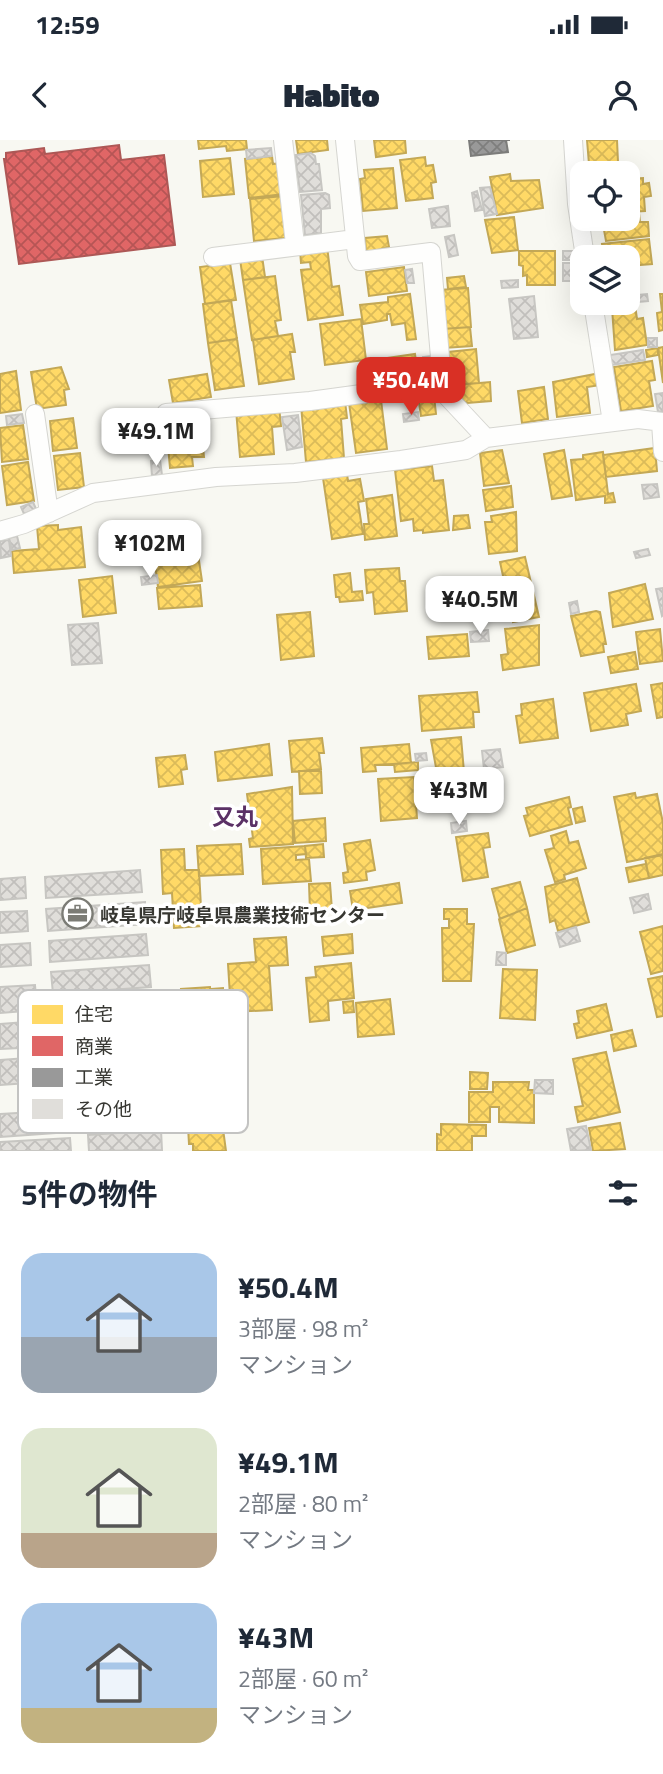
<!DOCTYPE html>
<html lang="ja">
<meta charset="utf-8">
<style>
body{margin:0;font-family:"Titillium Web","Noto Sans JP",sans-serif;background:#f6f6f7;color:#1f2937;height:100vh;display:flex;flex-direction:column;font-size:26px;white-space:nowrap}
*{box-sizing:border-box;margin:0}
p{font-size:23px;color:#747a83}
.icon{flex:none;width:38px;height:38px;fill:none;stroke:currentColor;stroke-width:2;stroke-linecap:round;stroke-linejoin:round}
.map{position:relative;height:1011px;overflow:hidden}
.drawer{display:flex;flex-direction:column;background:#fff;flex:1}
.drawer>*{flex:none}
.fabs{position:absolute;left:570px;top:21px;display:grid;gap:14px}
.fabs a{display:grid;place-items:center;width:70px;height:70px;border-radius:14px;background:#fff;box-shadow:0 7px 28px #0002;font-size:35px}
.price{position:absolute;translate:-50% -60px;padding:0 16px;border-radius:14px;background:#fff;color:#222;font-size:23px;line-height:46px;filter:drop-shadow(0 2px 4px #0008)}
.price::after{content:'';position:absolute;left:50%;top:42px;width:21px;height:16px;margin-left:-10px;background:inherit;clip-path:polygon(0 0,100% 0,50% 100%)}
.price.current{background:#d93025;color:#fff}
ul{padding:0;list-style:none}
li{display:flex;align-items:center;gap:21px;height:175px;padding:0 21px}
li span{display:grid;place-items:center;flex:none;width:196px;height:140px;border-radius:21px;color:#555}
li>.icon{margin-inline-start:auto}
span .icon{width:84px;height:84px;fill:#fffc;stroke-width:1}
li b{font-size:30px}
h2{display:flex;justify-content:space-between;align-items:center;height:84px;padding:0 21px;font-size:30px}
.status{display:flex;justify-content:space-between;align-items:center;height:49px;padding:0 35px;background:#fff;direction:ltr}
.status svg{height:19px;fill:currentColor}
header{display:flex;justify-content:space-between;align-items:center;height:91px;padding:0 21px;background:#fff;font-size:32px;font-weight:800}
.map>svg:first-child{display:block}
</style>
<div class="status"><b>12:59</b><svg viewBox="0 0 49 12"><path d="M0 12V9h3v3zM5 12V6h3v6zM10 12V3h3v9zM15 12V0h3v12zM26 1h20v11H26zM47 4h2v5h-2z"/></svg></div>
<header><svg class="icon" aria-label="back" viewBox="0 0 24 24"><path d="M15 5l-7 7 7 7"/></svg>Habito<svg class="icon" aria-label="person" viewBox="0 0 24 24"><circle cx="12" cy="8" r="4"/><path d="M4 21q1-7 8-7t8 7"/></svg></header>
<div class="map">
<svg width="663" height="1011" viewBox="0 0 663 1011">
<defs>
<pattern id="homes-cross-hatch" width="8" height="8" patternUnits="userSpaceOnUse" patternTransform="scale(1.75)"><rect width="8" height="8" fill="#ffd966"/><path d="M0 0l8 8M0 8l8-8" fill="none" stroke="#dbbb59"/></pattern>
<pattern id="shops-cross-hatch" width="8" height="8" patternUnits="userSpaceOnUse" patternTransform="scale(1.75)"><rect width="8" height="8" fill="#e06666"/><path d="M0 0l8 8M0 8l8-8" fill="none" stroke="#b65555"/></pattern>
<pattern id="industry-cross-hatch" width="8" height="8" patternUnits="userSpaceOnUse" patternTransform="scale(1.75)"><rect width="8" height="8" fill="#999"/><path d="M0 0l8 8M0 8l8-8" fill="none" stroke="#7e7e7d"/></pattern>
<pattern id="building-cross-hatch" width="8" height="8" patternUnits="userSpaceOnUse" patternTransform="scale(1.75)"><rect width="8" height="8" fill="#e0deda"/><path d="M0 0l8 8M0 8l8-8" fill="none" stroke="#c1bfbc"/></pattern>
</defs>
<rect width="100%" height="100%" fill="#f8f8f2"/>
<path fill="url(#homes-cross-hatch)" stroke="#c3a856" stroke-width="2" d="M198,0H246L247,9L227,11L226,6L199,9Z
M296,0H327L328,10L298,14Z
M374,0H405L406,13L376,17Z
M587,0H617L618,22L589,24Z
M272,16L273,24L280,23L284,54L249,58L245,19Z
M425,17L426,26L433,25L436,42L431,43L433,58L406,61L400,20Z
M230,18L234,54L203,57L200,21Z
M393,28L397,68L363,71L360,39L365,38L364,30Z
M510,34L511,41L539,40L543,68L497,75L490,37Z
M643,38V44L649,43L651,56L644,57L645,71L628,72V39Z
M284,56L285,98L254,101L250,59Z
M639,73L640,82H648L649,96L606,101L602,79H628V74Z
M514,77L518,110L492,113L485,80Z
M387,96L389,107L366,113L365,98Z
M649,99L652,124L628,126V117H604L602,104Z
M327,106L332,147L339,146L343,175L308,180L301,130L311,129L310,122L301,123L300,110Z
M519,111H555V145H527V135L523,136V126L519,125Z
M262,116L265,137L243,140L240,119Z
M230,123L236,160L205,164L200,127Z
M404,127L407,151L369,156L366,132Z
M275,136L281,180L275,181L278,196L252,200L243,140Z
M464,136L466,147L448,149L447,138Z
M468,148L471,187L443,189L439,150Z
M410,154L416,199L407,200L405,183L392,185L390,174H387V180L363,184L360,165L388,162V157Z
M660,154H663V190L659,191L657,173L662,172Z
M231,160L237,199L208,203L203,164Z
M635,165L637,179L643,178L647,205L615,210L612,168Z
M361,179L366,220L325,225L320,184Z
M470,187L472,206L444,208L443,189Z
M292,194L295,212H290L294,239L259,244L253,200Z
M237,199L244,246L215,250L208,203Z
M663,207V243L658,208Z
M658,208V215L647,217L646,210Z
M476,209L479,243L451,245L448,212Z
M415,214L418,237L376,242L373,220Z
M652,221L655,240L649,241L653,266L621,271L614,227Z
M61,227L69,249L64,250L66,265L37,269L31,232Z
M16,231L21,270L0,273V234Z
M600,233L601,245L587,247L590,273L557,277L553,242Z
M207,234L211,257L173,263L169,240Z
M490,242L491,261L467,263L458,258L457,245Z
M433,247L436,274L421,276L417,249Z
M544,247L548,279L522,283L518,251Z
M381,260L387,309L356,313L349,263Z
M345,261L347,278L341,279L344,318L306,322L301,265Z
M279,266L281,286L272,287L274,314L240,317L236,270Z
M73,278L77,308L53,311L50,281Z
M195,281L196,288L201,287L204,317H192L193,326L170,328L166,284Z
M23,285L28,319L2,322L0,288Z
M655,308L657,331L606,337L603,315Z
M502,310L509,343L484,346L480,313Z
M564,310L572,356L552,359L544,314Z
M603,312L608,354L613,353L615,362L605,363V356L576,360L571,320L583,319V315Z
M80,313L84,347L58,350L54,316Z
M28,322L34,361L7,365L2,326Z
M432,326L434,341L443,340L449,390L423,393V390L414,391L413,379L401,381L395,330Z
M347,334L348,341L360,339L364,361L358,362L363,394L332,399L323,338Z
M511,346L513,367L486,371L483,350Z
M392,355L397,396L365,400L364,384H369L366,359Z
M516,372L517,411L489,414L485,382H492L491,376Z
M468,375L470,388L453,390L454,376Z
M58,385V390L81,387L85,427L14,433L12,411L39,409L37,386Z
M198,414L202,441L158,447L155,424L163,423L162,418Z
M525,417L539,477L513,482L500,422Z
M399,428L400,441H405L407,471L375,474L373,452L367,453L365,430Z
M350,433L352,452L362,451L363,460L340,462L339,457H336L334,435Z
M112,436L116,473L83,477L79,440Z
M645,444L653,479L613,487L609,453Z
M200,445L202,466L159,469L157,448Z
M596,471L600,472L606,504H603L604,512L581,516L571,476Z
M310,472L314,516L281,520L277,475Z
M539,485V525L503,530L501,515L508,514L505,489Z
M660,489L663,521L640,524L636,492Z
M467,494L469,516L429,519L427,497Z
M635,512L638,529L611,533L608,517Z
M663,543V577L657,578L651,545Z
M636,544L641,571L626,574L628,585L591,591L584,553Z
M477,552L479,572H473L474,587L422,591L419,556Z
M553,559L558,598L520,603L516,576L522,575L521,564Z
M461,597L464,632L437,633L431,600Z
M322,598L324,613H319L321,629L292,632L289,601Z
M269,604L272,635L218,641L215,612Z
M409,604L411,623L375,625L376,631L363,632L361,608Z
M185,615L187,629L181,630L183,644L159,647L156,618Z
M418,622V630L395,632L394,624Z
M299,631H321L322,653L300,654Z
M414,637L417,678L381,681L378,639Z
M292,647L293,704L250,707L249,699L253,698L247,654Z
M635,653L636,658L657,654L663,683V715L627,722L614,657Z
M569,657L571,667L568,668L572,684L530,696L524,676L528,675L526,668Z
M582,667L585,681L576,683L573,669Z
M325,678L326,701L295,703L293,681Z
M566,691L569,703L578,701L586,728L564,735L565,739L555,742L545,710L554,708L551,696Z
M488,693L490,707L483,708L488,737L463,741L456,697Z
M370,700L375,730L366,732L367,740L344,743L343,733L348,732L344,704Z
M241,704L243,734L199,736L197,706Z
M323,704L324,717L306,718L305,706Z
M305,706L306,714L296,715V720L309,719L311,741L263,744L261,709Z
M184,709L185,730H199L202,786L174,788L172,753L163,754L161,710Z
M663,714V735L649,738L645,718Z
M646,724L649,738L629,742L626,728Z
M577,738L589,782L558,791L555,780L550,782L545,747Z
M520,742L527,768L500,779L492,749Z
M330,743L332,770L310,771L309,744Z
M399,743L402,763L353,770L350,751Z
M527,768L535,805L507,813L499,779Z
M444,769H467V784H474L471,841H443L442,788H449V779H444Z
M663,786V831L651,834L640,792Z
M352,794L353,813L324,816L322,797Z
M286,797L288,825L269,826L272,870L231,872L228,824L256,822L254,799Z
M351,823L354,858L328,861L329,880L310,882L306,838L316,837L315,827Z
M503,829L537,830L535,880L500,878Z
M663,836V876L657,877L648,839Z
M210,847L213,885L184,887L181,849Z
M223,848L224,865L213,866L212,849Z
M390,859L394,894L358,897L356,863Z
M353,861L354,872L344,873L343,862Z
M606,864L612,890L577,898L574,884L579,883L577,871Z
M632,890L636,906L614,911L611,895Z
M606,912L620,972L578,982L575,967L583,966L573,919Z
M470,932L488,933L487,949H470Z
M493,942H529L528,950H534V983L499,982V967H490V982H469V952H493Z
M220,967L226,1011H193V1004H189L187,969Z
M620,983L625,1009L593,1011L589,988Z
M441,984L486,985V996H472V1011H437V994L441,995Z"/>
<path fill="url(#shops-cross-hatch)" stroke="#ad5856" stroke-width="2" d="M119,5L121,20L164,15L175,105L19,124L4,19H6V13L44,8L45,14Z"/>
<path fill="url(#industry-cross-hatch)" stroke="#7c7c7a" stroke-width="2" d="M469,0H510H506L508,12L471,16Z"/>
<path fill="url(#building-cross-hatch)" stroke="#c7c6c2" stroke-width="2" d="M271,8L272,16L247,19L246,10Z
M311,13L315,16L316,24H319L322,50L300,52L295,15Z
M490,47L497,74L485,76L480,48Z
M477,51L482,70L475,71L472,53Z
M325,53L329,55L330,68L321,69V93L305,95L301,55Z
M448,66L450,86L432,88L429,69Z
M454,95L458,115L449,117L445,97Z
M563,111H580L581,120H563Z
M563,123H581L580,141H563Z
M412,129L414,143H407L405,130Z
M518,140V147L502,148L501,141Z
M647,154L648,161L614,164L628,163V156Z
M534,156L538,197L514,199L509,159Z
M648,198H657V207H648Z
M643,210L645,220L611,225L610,215Z
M431,216L433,232L425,233L423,217Z
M663,253V271L658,272L655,254Z
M418,272L419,280L404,282L403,274Z
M22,274L24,283L7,285L6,276Z
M298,275L302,307L287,310L282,277Z
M160,320L162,335L152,337L151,321Z
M657,344L659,357L644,359L642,345Z
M33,362L36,369L24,374L21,367Z
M17,396L20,408L12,410L9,398Z
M9,400L11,416L1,418L0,401Z
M648,409L650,415L636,418L634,412Z
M157,435L158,443L142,445L141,437Z
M455,443L457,464L438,466L436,445Z
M663,448V475L662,476L656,449Z
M577,461L579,472L571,474L569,463Z
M98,483L102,523L72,525L68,485Z
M488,490L489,501L471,502L470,492Z
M500,609L503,627L484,629L482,611Z
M426,613L427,620L416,621L415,614Z
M466,681L467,691L452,693L451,683Z
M140,730L142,752L46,758L45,737Z
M25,737L26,758L0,760V739Z
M648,754L651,769L634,773L630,758Z
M145,762L146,784L48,791L46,769Z
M27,771L28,791L0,793V772Z
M576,787L580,801L560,807L556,793Z
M146,794L148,815L50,822L49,801Z
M30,803L31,825L0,827V805Z
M497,812L506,813V825H496Z
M149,825L151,847L53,854L51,832Z
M35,845L37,870L0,873V847Z
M38,881L40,907L0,909V884Z
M40,917L42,942L0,945V920Z
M535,940H553V954L534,953Z
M68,970L69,992L0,997V974Z
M586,986L591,1010L571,1011L567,989Z
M161,990L162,1010L89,1011L88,995Z
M70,998L71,1011H0V1002Z"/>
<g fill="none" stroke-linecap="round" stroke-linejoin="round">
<defs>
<path id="minor" d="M283,0L295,104
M345,0L357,116L360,121L431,112L443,252L486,298
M573,0L577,64L585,117
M213,117L355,99
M593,163L612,282
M166,273L310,261L442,243
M35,274L49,373
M661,283L663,312
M0,391L24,384L93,353L216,337L295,333L401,320L466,310L486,298L638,279L663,282"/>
</defs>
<use href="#minor" stroke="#d5d5d0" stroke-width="20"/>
<use href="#minor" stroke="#fefefd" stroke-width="18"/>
</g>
<defs>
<symbol id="office-ring" viewBox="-11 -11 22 22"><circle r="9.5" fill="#fff" stroke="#7b7b75" stroke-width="1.5"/><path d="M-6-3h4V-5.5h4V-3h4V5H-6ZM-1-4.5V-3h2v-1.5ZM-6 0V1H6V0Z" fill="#7b7b75"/></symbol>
</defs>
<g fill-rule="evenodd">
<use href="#office-ring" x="60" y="756" width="35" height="35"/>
</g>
<g text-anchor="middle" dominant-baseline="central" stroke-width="7" stroke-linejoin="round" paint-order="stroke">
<g font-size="19" font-weight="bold" fill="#373732" stroke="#fff" text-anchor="start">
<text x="100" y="774">岐阜県庁岐阜県農業技術センター</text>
</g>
<g font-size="23" font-weight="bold" fill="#5b3166" stroke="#fff">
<text x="235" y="676">又丸</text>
</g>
</g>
<rect x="18" y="850" width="230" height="143" rx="10" fill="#fff" stroke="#c3c3c2" stroke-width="2"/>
<rect x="32" y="865" width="31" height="19" fill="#ffd966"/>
<rect x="32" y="896" width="31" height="20" fill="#e06666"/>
<rect x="32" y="928" width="31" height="19" fill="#999"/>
<rect x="32" y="959" width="31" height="20" fill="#e0deda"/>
<g font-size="19" fill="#373732">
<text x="75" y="881">住宅</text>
<text x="75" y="913">商業</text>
<text x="75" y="944">工業</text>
<text x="75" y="976">その他</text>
</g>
</svg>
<div class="fabs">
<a><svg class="icon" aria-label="locate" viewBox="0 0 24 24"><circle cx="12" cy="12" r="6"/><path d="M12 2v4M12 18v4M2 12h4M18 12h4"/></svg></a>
<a><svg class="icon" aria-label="layers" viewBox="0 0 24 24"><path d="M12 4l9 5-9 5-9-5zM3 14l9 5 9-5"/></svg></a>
</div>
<b class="price current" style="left:411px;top:277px">¥50.4M</b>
<b class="price" style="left:156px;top:328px">¥49.1M</b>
<b class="price" style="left:150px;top:440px">¥102M</b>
<b class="price" style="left:480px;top:496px">¥40.5M</b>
<b class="price" style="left:459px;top:687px">¥43M</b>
</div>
<section class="drawer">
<h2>5件の物件<svg class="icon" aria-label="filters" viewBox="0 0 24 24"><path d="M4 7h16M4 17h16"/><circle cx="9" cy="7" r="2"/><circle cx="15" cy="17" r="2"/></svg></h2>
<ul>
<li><span style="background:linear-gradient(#a9c7e8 60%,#9aa5b1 0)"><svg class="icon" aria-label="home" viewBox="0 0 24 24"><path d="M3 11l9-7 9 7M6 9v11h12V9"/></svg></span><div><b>¥50.4M</b><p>3部屋 · 98 m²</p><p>マンション</p></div></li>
<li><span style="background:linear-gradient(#dfe7d0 75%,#b9a48a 0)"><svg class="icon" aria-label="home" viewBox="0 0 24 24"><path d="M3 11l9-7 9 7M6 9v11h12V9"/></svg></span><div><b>¥49.1M</b><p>2部屋 · 80 m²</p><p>マンション</p></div></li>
<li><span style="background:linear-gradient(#a9c7e8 75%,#c2b280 0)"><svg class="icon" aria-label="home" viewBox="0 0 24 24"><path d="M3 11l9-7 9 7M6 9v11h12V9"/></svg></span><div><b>¥43M</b><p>2部屋 · 60 m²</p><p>マンション</p></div></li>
</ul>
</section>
